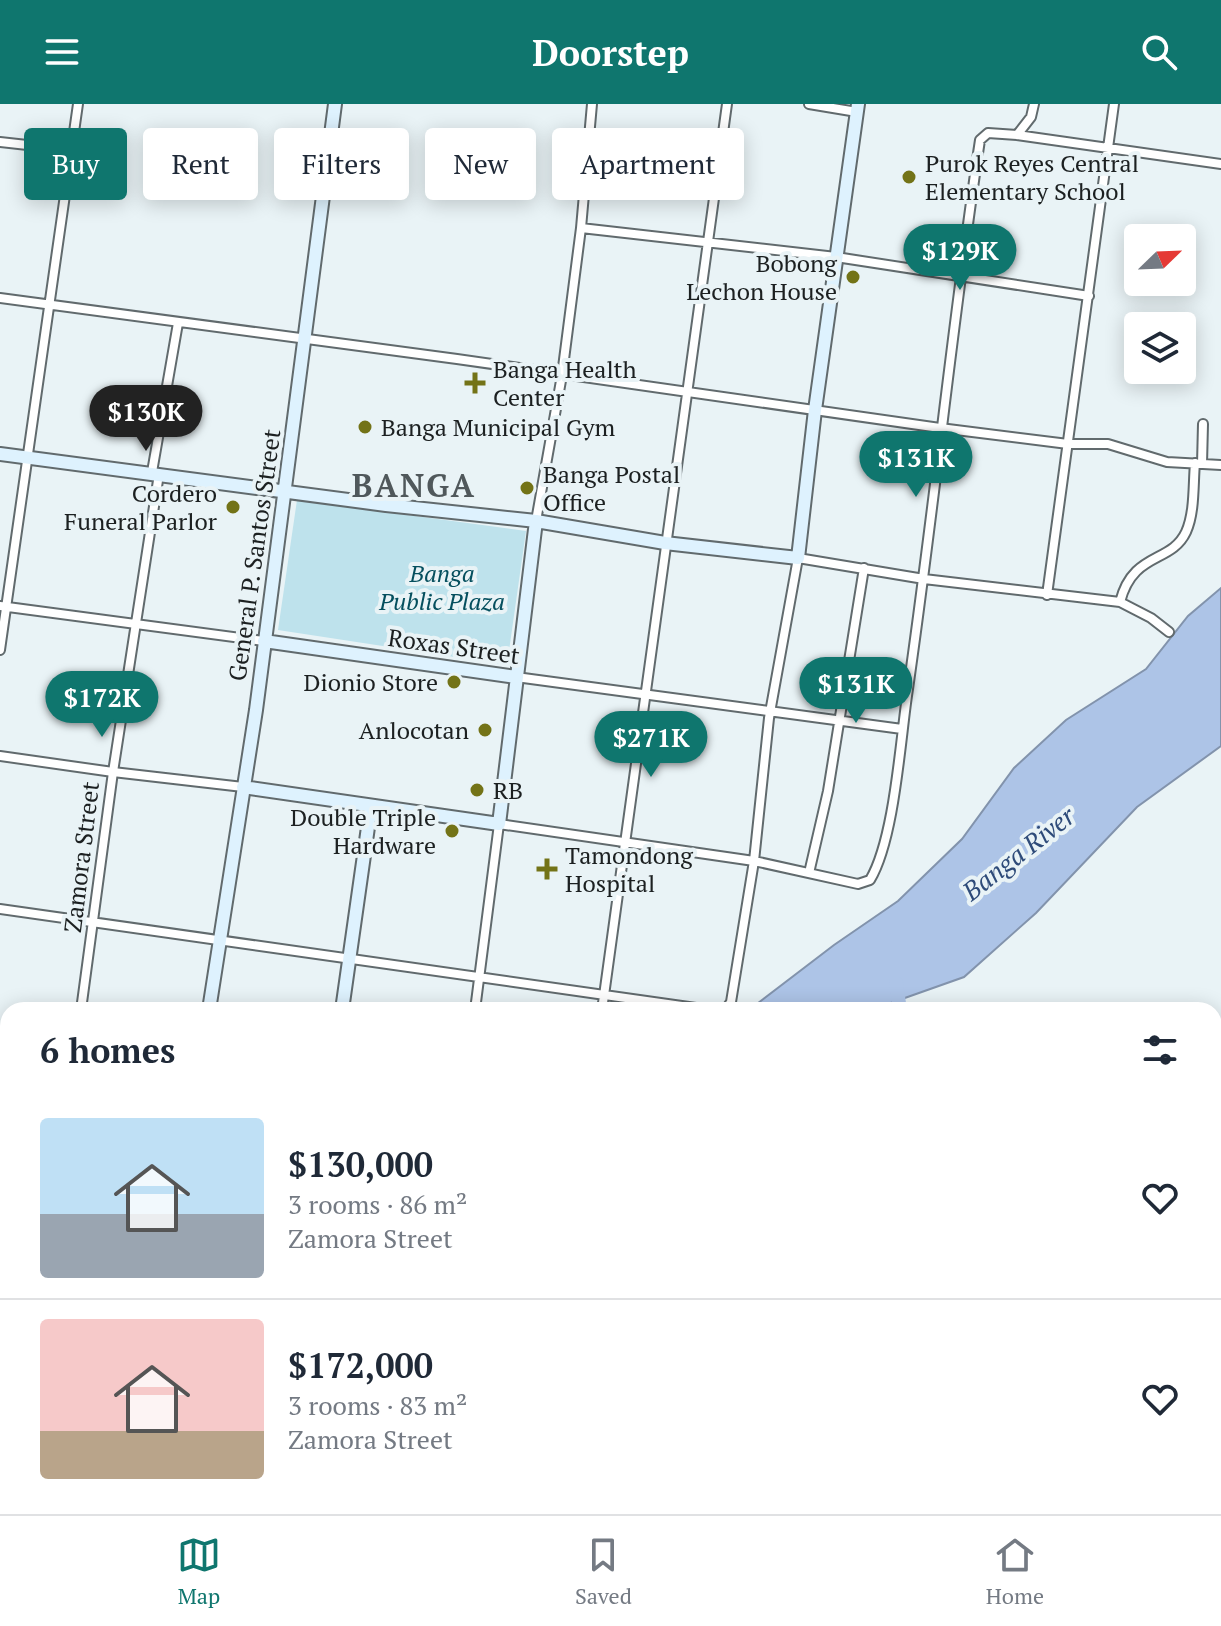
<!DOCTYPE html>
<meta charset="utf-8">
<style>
body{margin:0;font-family:"PT Serif",serif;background:#f6f6f7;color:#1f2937;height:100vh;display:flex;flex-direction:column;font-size:30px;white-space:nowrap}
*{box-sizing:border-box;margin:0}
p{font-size:26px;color:#747a83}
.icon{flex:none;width:44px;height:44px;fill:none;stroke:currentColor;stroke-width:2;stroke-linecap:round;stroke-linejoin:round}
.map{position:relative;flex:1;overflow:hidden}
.panel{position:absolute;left:0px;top:898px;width:1222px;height:512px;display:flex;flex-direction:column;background:#fff;border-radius:24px 24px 0 0;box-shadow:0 4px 20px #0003}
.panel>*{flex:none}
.guide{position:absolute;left:24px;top:24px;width:800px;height:72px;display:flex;gap:16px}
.needle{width:52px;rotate:67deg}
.tools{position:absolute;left:1124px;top:120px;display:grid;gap:16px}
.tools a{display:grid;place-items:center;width:72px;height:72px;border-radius:8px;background:#fff;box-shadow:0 4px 20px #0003;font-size:40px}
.price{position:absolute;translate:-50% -68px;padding:0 18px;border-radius:28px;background:#0f766e;color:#fff;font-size:26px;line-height:52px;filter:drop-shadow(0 2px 4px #0008)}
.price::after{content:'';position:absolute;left:50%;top:48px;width:24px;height:18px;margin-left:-12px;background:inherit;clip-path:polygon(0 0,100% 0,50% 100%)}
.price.selected{background:#222;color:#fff}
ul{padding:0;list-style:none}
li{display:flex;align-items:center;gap:24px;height:200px;padding:0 40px}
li+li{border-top:2px solid #e0e1e3}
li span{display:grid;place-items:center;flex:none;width:224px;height:160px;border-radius:8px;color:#555}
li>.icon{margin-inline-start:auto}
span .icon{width:96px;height:96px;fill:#fffc;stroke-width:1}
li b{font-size:34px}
h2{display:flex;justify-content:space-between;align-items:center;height:96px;padding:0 40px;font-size:34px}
.pill{padding:0 28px;border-radius:8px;background:#fff;box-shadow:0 4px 20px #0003;font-size:28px;line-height:72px}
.pill.selected{background:#0f766e;color:#fff}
header{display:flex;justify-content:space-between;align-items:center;height:104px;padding:0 40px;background:#0f766e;color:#fff;font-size:36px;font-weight:600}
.tabs{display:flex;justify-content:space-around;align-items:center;height:112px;border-top:2px solid #e0e1e3;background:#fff;font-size:22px;color:#747a83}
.tabs a{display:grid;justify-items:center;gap:4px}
.tabs .selected{color:#0f766e}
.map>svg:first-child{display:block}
</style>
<header><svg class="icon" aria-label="menu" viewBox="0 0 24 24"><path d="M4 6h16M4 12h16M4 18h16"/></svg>Doorstep<svg class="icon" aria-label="search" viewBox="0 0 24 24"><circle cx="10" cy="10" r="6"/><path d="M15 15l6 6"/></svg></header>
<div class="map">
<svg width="1221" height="1410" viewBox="0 0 1221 1410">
<rect width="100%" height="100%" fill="#e9f3f6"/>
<path fill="#bee2ec" d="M297,396L526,427L507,561L278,526Z"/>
<path fill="#adc4e7" stroke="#8293ac" stroke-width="2" d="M1221,484V642L1137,703L1036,809L964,873L871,906H749L834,841L898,797L962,735L1014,664L1066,616L1146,565L1188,512Z
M579,1402H631L633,1410H580Z"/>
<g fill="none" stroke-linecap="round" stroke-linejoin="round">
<path stroke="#adc4e7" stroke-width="14" d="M896,879L900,906
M1023,1410L1025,1402"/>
<defs>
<path id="street" d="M809,0L857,8
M1017,31L1031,13L1034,0
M0,38L72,46
M581,124L836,153L1089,192
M0,194L457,255L940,324L1068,340H1108L1167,358L1221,361
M1202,360L1203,320
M152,368L178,219
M536,417L562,271L581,124L592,0
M1047,491L1114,0
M1120,498C1133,447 1171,460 1186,428C1195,408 1193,381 1195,359
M0,502L264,537
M0,546L78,0
M516,573L902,625
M0,652L113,668L243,683
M809,769L828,687L864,464
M0,805L710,906
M81,906L113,668L159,370
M475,906L499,720L754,757L858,780L870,776C894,736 900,641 907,592C934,407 952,221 980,36L988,29L1017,31L1221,60
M602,906L727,0
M720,906L726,905L731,898L754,757L769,614L798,454L924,475L1120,498L1151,514L1169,528
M0,1266L8,1267
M538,1402L540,1410
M1169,1402L1170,1410
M13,1410L14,1402"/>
<path id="secondary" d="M0,350L386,401L536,417L665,439L798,454L815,306L858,0
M264,537L516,573
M243,683L499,720L536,417
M209,906L256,606L335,0
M342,906L371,702
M0,956L8,957
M273,1410L275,1402"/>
</defs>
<use href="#street" stroke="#616a6d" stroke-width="12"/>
<use href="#secondary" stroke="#616a6d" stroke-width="16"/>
<use href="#street" stroke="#fff" stroke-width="8"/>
<use href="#secondary" stroke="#def2fe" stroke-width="12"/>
</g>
<g fill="#737317" stroke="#e9f3f6" stroke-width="3">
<circle cx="909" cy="73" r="8"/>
<circle cx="853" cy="173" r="8"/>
<path d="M471 267h8v8h8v8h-8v8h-8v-8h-8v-8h8z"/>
<circle cx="365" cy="323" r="8"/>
<circle cx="527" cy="384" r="8"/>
<circle cx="233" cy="403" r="8"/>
<circle cx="454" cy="578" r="8"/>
<circle cx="485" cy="626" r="8"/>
<circle cx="477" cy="686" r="8"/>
<circle cx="452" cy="727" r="8"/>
<path d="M543 753h8v8h8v8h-8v8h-8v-8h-8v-8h8z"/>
</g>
<g text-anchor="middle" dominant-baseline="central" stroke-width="8" stroke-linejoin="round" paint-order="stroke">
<g font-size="24" fill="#1c2021" stroke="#e9f3f6" text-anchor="start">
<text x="925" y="59">Purok Reyes Central<tspan x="925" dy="28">Elementary School</tspan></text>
<text x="837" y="159" text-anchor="end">Bobong<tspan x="837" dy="28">Lechon House</tspan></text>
<text x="493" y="265">Banga Health<tspan x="493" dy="28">Center</tspan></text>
<text x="381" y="323">Banga Municipal Gym</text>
<text x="543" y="370">Banga Postal<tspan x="543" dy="28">Office</tspan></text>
<text x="217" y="389" text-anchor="end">Cordero<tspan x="217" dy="28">Funeral Parlor</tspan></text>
<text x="438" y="578" text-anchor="end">Dionio Store</text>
<text x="469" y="626" text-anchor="end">Anlocotan</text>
<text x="493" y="686">RB</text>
<text x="436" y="713" text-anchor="end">Double Triple<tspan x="436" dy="28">Hardware</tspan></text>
<text x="565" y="751">Tamondong<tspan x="565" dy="28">Hospital</tspan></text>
</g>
<g font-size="24" fill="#1c2021" stroke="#e9f3f6">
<text transform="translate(254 451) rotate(-82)">General P. Santos Street</text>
<text transform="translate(454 542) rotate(8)">Roxas Street</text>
<text transform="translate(81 753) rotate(-83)">Zamora Street</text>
</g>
<g font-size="24" font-style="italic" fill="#054f5e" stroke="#e9f3f6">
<text x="442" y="469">Banga<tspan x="442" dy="28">Public Plaza</tspan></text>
</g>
<g font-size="26" font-style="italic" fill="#2e4b79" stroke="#e9f3f6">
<text transform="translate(1018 749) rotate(-38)">Banga River</text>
</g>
<g font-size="32" font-weight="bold" letter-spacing="2" fill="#50585b" stroke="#e9f3f6">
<text x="414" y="381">BANGA</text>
</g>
</g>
</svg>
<div class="tools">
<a><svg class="needle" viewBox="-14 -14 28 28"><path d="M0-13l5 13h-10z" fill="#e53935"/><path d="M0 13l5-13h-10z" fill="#747a83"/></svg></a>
<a><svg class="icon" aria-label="layers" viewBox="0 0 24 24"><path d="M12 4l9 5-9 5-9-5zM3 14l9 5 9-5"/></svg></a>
</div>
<b class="price" style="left:960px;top:188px">$129K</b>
<b class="price selected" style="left:146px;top:349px">$130K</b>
<b class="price" style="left:916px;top:395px">$131K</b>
<b class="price" style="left:856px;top:621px">$131K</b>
<b class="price" style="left:102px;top:635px">$172K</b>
<b class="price" style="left:651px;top:675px">$271K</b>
<div class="guide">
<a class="pill selected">Buy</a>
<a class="pill">Rent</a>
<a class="pill">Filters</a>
<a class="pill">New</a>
<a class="pill">Apartment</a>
</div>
<section class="panel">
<h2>6 homes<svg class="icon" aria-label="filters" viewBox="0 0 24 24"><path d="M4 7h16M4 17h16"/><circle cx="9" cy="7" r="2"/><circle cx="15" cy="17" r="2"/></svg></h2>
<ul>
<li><span style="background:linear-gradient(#bfe0f5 60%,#9aa5b1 0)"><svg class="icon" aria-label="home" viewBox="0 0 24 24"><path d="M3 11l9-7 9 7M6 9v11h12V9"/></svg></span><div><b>$130,000</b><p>3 rooms · 86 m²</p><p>Zamora Street</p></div><svg class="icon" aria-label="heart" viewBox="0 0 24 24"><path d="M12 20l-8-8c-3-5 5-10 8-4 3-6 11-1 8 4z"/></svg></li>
<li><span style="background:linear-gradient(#f6c9c9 70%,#b9a48a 0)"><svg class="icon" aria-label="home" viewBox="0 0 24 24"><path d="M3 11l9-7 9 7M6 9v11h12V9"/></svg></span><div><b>$172,000</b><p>3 rooms · 83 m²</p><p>Zamora Street</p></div><svg class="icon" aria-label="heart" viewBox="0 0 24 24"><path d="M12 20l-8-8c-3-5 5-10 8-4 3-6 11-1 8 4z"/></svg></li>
</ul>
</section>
</div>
<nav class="tabs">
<a class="selected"><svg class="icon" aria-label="map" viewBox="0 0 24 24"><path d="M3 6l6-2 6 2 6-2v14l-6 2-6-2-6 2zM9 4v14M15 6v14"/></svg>Map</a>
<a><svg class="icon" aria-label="saved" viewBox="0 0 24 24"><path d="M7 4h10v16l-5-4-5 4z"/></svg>Saved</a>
<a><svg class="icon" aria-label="home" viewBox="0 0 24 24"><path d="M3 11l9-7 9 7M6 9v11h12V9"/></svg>Home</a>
</nav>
